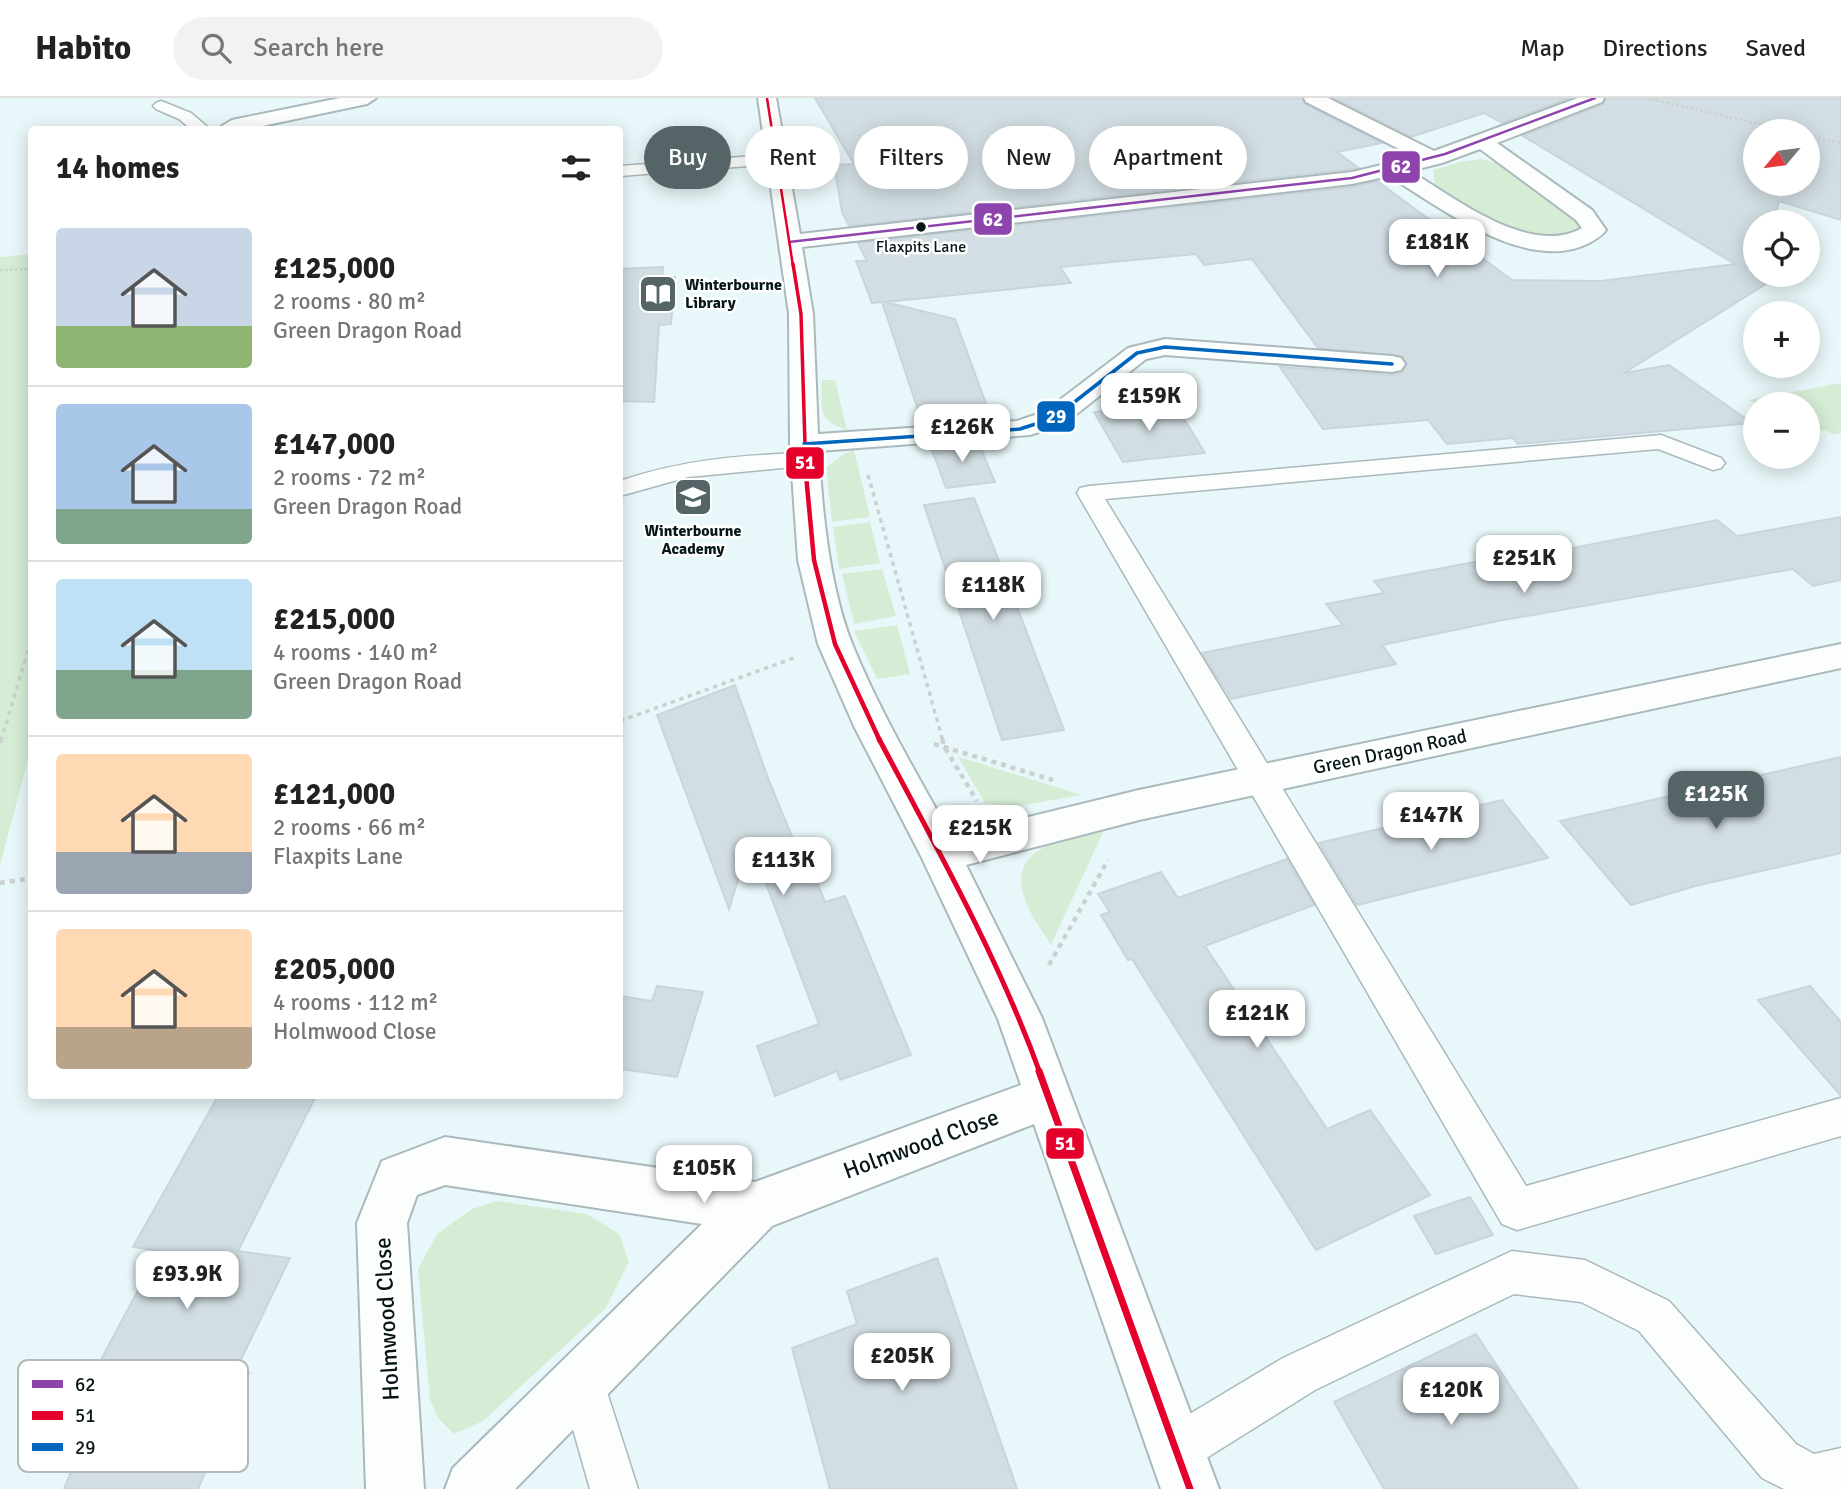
<!DOCTYPE html>
<meta charset="utf-8">
<style>
body{margin:0;font-family:Signika,sans-serif;background:#f2f2f2;color:#222;height:100vh;display:flex;flex-direction:column;font-size:26px;white-space:nowrap}
*{box-sizing:border-box;margin:0}
p{font-size:23px;color:#767676}
.icon{flex:none;width:38px;height:38px;fill:none;stroke:currentColor;stroke-width:2;stroke-linecap:round;stroke-linejoin:round}
.map{position:relative;flex:1;overflow:hidden}
.drawer{position:absolute;left:28px;top:28px;width:595px;height:973px;display:flex;flex-direction:column;background:#fff;border-radius:7px;box-shadow:0 4px 18px #0003}
.drawer>*{flex:none}
.hud{position:absolute;left:644px;top:28px;width:665px;height:63px;display:flex;gap:14px}
.needle{width:46px;rotate:241deg}
.buttons{position:absolute;left:1743px;top:21px;display:grid;gap:14px}
.buttons a{display:grid;place-items:center;width:77px;height:77px;border-radius:50%;background:#fff;box-shadow:0 4px 18px #0003;font-size:35px}
.price{position:absolute;translate:-50% -60px;padding:0 16px;border-radius:14px;background:#fff;color:#222;font-size:23px;line-height:46px;filter:drop-shadow(0 2px 4px #0008)}
.price::after{content:'';position:absolute;left:50%;top:42px;width:21px;height:16px;margin-left:-10px;background:inherit;clip-path:polygon(0 0,100% 0,50% 100%)}
.price.current{background:#556567;color:#fff}
ul{padding:0;list-style:none}
li{display:flex;align-items:center;gap:21px;height:175px;padding:0 28px}
li+li{border-top:2px solid #e0e0e0}
li span{display:grid;place-items:center;flex:none;width:196px;height:140px;border-radius:7px;color:#555}
li>.icon{margin-inline-start:auto}
span .icon{width:84px;height:84px;fill:#fffc;stroke-width:1}
li b{font-size:30px}
h2{display:flex;justify-content:space-between;align-items:center;height:84px;padding:0 28px;font-size:30px}
.tag{padding:0 24px;border-radius:32px;background:#fff;box-shadow:0 4px 18px #0003;font-size:24px;line-height:63px}
.tag.current{background:#556567;color:#fff}
header{display:flex;align-items:center;gap:42px;box-sizing:border-box;height:98px;padding:0 35px;background:#fff;border-bottom:2px solid #e0e0e0}
header strong{font-size:33px}
nav{display:flex;gap:38px;margin-inline-start:auto;font-size:24px}
.search{width:490px;height:63px;background:#f2f2f2;display:flex;align-items:center;gap:18px;box-sizing:border-box;padding:0 24px;border-radius:38px;color:#767676;font-size:26px}
.map>svg:first-child{display:block}
</style>
<header>
<strong>Habito</strong>
<div class="search"><svg class="icon" aria-label="search" viewBox="0 0 24 24"><circle cx="10" cy="10" r="6"/><path d="M15 15l6 6"/></svg>Search here</div>
<nav><a>Map</a><a>Directions</a><a>Saved</a></nav>
</header>
<div class="map">
<svg width="1841" height="1391" viewBox="0 0 1841 1391">
<rect width="100%" height="100%" fill="#e8f7f9"/>
<path fill="#d6edd5" d="M1480,61L1499,65L1570,117L1579,129C1528,156 1478,112 1435,87L1433,72L1460,64Z
M31,156V651L0,767V159Z
M822,282H835L847,332C816,322 822,311 822,282Z
M1841,285V335L1832,336L1826,332L1808,335V306H1756L1749,302Z
M854,352L870,419L832,424L826,370L842,357Z
M870,424L880,465L839,471L833,429Z
M882,471L896,518L854,526L842,476Z
M897,527L910,576L877,581L854,533Z
M958,659H959L1082,697L1017,708L985,705Z
M1104,732L1051,847C1043,833 1031,819 1026,804C1004,748 1065,741 1104,732Z
M497,1103L587,1116L619,1136L629,1164L605,1211L483,1323L454,1336L438,1320L430,1301L418,1171L437,1136L472,1111Z"/>
<path fill="#d2dee3" stroke="#c9d5db" stroke-width="2" fill-rule="evenodd" d="M815,0H1302L1305,6L1381,45L1337,54L1359,70L1352,71L849,128L842,114L834,67L854,66Z
M1334,0H1570L1502,25L1484,15L1411,39Z
M1606,0H1841V122L1779,103L1773,124H1755V177H1780L1624,275L1669,267L1752,325L1518,346L1513,340L1447,346L1428,322L1323,331L1280,269L1393,277L1402,275L1407,267L1403,259L1318,250L1252,161L1204,167L1196,156L1060,169L1071,185L885,204L955,221L988,311L965,313L970,323L923,327L882,204L872,205L856,163H867L858,145L1352,89L1377,83L1512,182L1601,183L1735,166L1523,38L1603,6ZM1755,33H1808V86H1755Z
M663,169L662,180L675,179L671,226L659,227L654,304L620,303V171Z
M1175,306L1205,355L1123,364L1094,314Z
M978,344L995,384L946,390L930,347Z
M974,400L1011,493L1064,632L1002,642L924,407Z
M1841,419V482L1813,488L1793,471L1498,523L1382,547L1396,566L1231,601L1202,555L1343,527L1326,506L1384,495L1374,483L1522,455L1526,459L1717,422L1737,438Z
M735,587L769,683L802,763L808,761L825,804L845,798L911,957L840,982L837,973L775,998L757,948L819,926L750,743L729,811L657,617Z
M1841,659V755L1695,788L1631,807L1560,723Z
M1502,702L1548,760L1357,807L1319,745Z
M1287,761L1314,807L1205,848L1327,1031L1370,1012L1430,1097L1316,1152L1132,861L1128,862L1101,817L1110,814L1098,796L1161,774L1178,800Z
M657,888L703,894L677,979L620,971V898L652,903Z
M1810,888L1841,924V998L1758,902Z
M218,998H316L238,1153L290,1160L235,1274L249,1275L198,1391H64L74,1367L47,1363L159,1153L133,1149Z
M1470,1099L1493,1137L1436,1156L1414,1118Z
M937,1160L1017,1391H830L792,1250L857,1226L847,1193Z
M1476,1236L1578,1391H1384L1334,1304Z"/>
<g fill="none" stroke-linecap="round" stroke-linejoin="round">
<defs>
<path id="service" d="M161,3L191,15L211,32H192L179,21L156,11L153,8L156,5Z
M779,56L785,57L787,61L785,65L620,78V68Z
M1661,337L1721,360L1725,365L1721,370L1713,372L1658,351L1105,401L1526,1088L1841,1000V1038L1517,1132L1502,1126L1077,395L1080,390L1089,388Z
M805,355L813,357L817,362L813,367L688,379L620,398V383C680,362 742,357 805,355Z
M1512,1153L1585,1162L1669,1203L1796,1346L1814,1356L1841,1350V1391H1784L1762,1380L1639,1233L1581,1204L1514,1196L1315,1292L1192,1369L1175,1375L1158,1369L1152,1352L1158,1335L1283,1260Z
M582,1259L598,1266L638,1391H590L559,1282L566,1266Z"/>
<path id="minor" d="M340,0H376L367,6L243,32H225L222,28L232,22Z
M758,0H776L800,136L1352,74L1415,59L1306,4L1304,0H1328L1434,53L1578,0H1604L1602,4L1497,45L1592,112L1606,132C1602,138 1596,141 1589,145C1528,177 1439,109 1389,78L1352,86L802,149L813,216L818,336L1017,323L1044,314L1128,250L1165,241L1392,258L1401,260L1405,266L1401,272L1392,274L1165,257L1146,261L1064,326L1030,337L819,353C822,414 830,492 853,548C880,614 917,676 951,738L1139,692L1841,546V570L1139,722L966,767L1042,920L1219,1391H1161L1034,1026L772,1128L515,1391H445L453,1370L702,1126L445,1087L417,1097L407,1125L424,1391H366L357,1125L382,1063L445,1039L755,1084L1021,987L998,921L921,758L854,628L818,546L798,462L790,346L789,216ZM1480,51L1576,122L1582,130C1530,160 1454,99 1410,73L1442,65Z"/>
</defs>
<use href="#service" stroke="#aab9bb" stroke-width="3"/>
<use href="#minor" stroke="#aab9bb" stroke-width="4"/>
<path stroke="#cbd0d1" stroke-width="2.5" stroke-dasharray="2.5 2.5" stroke-linecap="butt" d="M1647,0L1789,33
M1808,38L1841,45
M0,172L32,171"/>
<path stroke="#cbd0d1" stroke-width="3.5" stroke-dasharray="4.5 4.5" stroke-linecap="butt" d="M868,377L943,643
M620,623L794,560
M1,643L32,539"/>
<path stroke="#cbd0d1" stroke-width="4.5" stroke-dasharray="5 5" stroke-linecap="butt" d="M942,641L945,650L977,703
M0,645L1,641
M934,646L1053,682
M0,785L32,780
M1049,867L1108,762"/>
<use href="#service" fill="#fcfefe" fill-rule="evenodd"/>
<use href="#minor" fill="#fcfefe" fill-rule="evenodd"/>
<defs>
<path id="bus-1" d="M789,144L1352,80L1445,56L1595,0"/>
<path id="bus-2-far4" d="M767,0L793,168"/>
<path id="bus-2-far3" d="M793,166L801,216L806,379"/>
<path id="bus-2-far2" d="M806,377L814,462L835,546L880,643"/>
<path id="bus-2-far1" d="M879,641C937,750 998,859 1040,975"/>
<path id="bus-2" d="M1039,973L1190,1391"/>
<path id="bus-3" d="M804,346L1020,331L1054,320L1137,255L1165,249L1392,266"/>
</defs>
<use href="#bus-1" stroke="#fff" stroke-width="5"/>
<use href="#bus-2-far4" stroke="#fff" stroke-width="5"/>
<use href="#bus-2-far3" stroke="#fff" stroke-width="7"/>
<use href="#bus-2-far2" stroke="#fff" stroke-width="9"/>
<use href="#bus-2-far1" stroke="#fff" stroke-width="10"/>
<use href="#bus-2" stroke="#fff" stroke-width="12"/>
<use href="#bus-3" stroke="#fff" stroke-width="7"/>
<use href="#bus-1" stroke="#8e44ad" stroke-width="2.5"/>
<use href="#bus-2-far4" stroke="#e4002b" stroke-width="2.5"/>
<use href="#bus-2-far3" stroke="#e4002b" stroke-width="3.5"/>
<use href="#bus-2-far2" stroke="#e4002b" stroke-width="4.5"/>
<use href="#bus-2-far1" stroke="#e4002b" stroke-width="5"/>
<use href="#bus-2" stroke="#e4002b" stroke-width="7"/>
<use href="#bus-3" stroke="#0065bd" stroke-width="3.5"/>
</g>
<defs>
<symbol id="library-square" viewBox="-11 -11 22 22"><rect x="-9" y="-9" width="18" height="18" rx="4" fill="#556567" stroke="#fff"/><path d="M-6-4Q-3-5.5-.7-3.5V5Q-3 3-6 4ZM6-4Q3-5.5 .7-3.5V5Q3 3 6 4Z" fill="#fff"/></symbol>
<symbol id="school-square" viewBox="-11 -11 22 22"><rect x="-9" y="-9" width="18" height="18" rx="4" fill="#556567" stroke="#fff"/><path d="M0-5L7-2L0 1L-7-2ZM-4 1L0 2.5L4 1V4Q0 6-4 4Z" fill="#fff"/></symbol>
</defs>
<g fill-rule="evenodd">
<use href="#library-square" x="636" y="174" width="44" height="44"/>
<use href="#school-square" x="671" y="377" width="44" height="44"/>
</g>
<circle fill="#061718" stroke="#fff" stroke-width="2.5" cx="921" cy="129" r="6"/>
<g text-anchor="middle" dominant-baseline="central" stroke-width="5" stroke-linejoin="round" paint-order="stroke">
<g font-size="16" fill="#061718" stroke="#fff">
<text x="921" y="149">Flaxpits Lane</text>
</g>
<g font-size="16" font-weight="bold" fill="#061718" stroke="#fff" text-anchor="start">
<text x="685" y="187">Winterbourne<tspan x="685" dy="18">Library</tspan></text>
<text x="693" y="433" text-anchor="middle">Winterbourne<tspan x="693" dy="18">Academy</tspan></text>
</g>
<g font-size="19" fill="#061718" stroke="#fff">
<text transform="translate(1390 654) rotate(-12)">Green Dragon Road</text>
</g>
<g font-size="23" fill="#061718" stroke="#fff">
<text transform="translate(921 1046) rotate(-20)">Holmwood Close</text>
<text transform="translate(387 1221) rotate(-93)">Holmwood Close</text>
</g>
</g>
<rect x="18" y="1262" width="230" height="112" rx="10" fill="#fff" stroke="#b4b9ba" stroke-width="2"/>
<rect x="32" y="1282" width="31" height="8" fill="#8e44ad"/>
<rect x="32" y="1313" width="31" height="9" fill="#e4002b"/>
<rect x="32" y="1345" width="31" height="8" fill="#0065bd"/>
<g font-size="19" fill="#061718">
<text x="75" y="1293">62</text>
<text x="75" y="1324">51</text>
<text x="75" y="1356">29</text>
</g>
<g stroke="#fff" stroke-width="2.5">
<rect x="1381" y="52" width="40" height="34" rx="7" fill="#8e44ad"/>
<rect x="973" y="104" width="40" height="34" rx="7" fill="#8e44ad"/>
<rect x="1036" y="302" width="40" height="33" rx="7" fill="#0065bd"/>
<rect x="785" y="348" width="40" height="34" rx="7" fill="#e4002b"/>
<rect x="1045" y="1029" width="40" height="33" rx="7" fill="#e4002b"/>
</g>
<g font-size="19" text-anchor="middle" font-weight="bold" fill="#fff">
<text x="1401" y="75">62</text>
<text x="993" y="128">62</text>
<text x="1056" y="325">29</text>
<text x="805" y="371">51</text>
<text x="1065" y="1052">51</text>
</g>
</svg>
<div class="buttons">
<a><svg class="needle" viewBox="-14 -14 28 28"><path d="M0-13l5 13h-10z" fill="#e53935"/><path d="M0 13l5-13h-10z" fill="#767676"/></svg></a>
<a><svg class="icon" aria-label="locate" viewBox="0 0 24 24"><circle cx="12" cy="12" r="6"/><path d="M12 2v4M12 18v4M2 12h4M18 12h4"/></svg></a>
<a>+</a>
<a>−</a>
</div>
<b class="price" style="left:1437px;top:181px">£181K</b>
<b class="price" style="left:1149px;top:335px">£159K</b>
<b class="price" style="left:962px;top:366px">£126K</b>
<b class="price" style="left:1524px;top:497px">£251K</b>
<b class="price" style="left:993px;top:524px">£118K</b>
<b class="price current" style="left:1716px;top:733px">£125K</b>
<b class="price" style="left:1431px;top:754px">£147K</b>
<b class="price" style="left:980px;top:767px">£215K</b>
<b class="price" style="left:783px;top:799px">£113K</b>
<b class="price" style="left:1257px;top:952px">£121K</b>
<b class="price" style="left:704px;top:1107px">£105K</b>
<b class="price" style="left:187px;top:1213px">£93.9K</b>
<b class="price" style="left:902px;top:1295px">£205K</b>
<b class="price" style="left:1451px;top:1329px">£120K</b>
<div class="hud">
<a class="tag current">Buy</a>
<a class="tag">Rent</a>
<a class="tag">Filters</a>
<a class="tag">New</a>
<a class="tag">Apartment</a>
</div>
<section class="drawer">
<h2>14 homes<svg class="icon" aria-label="filters" viewBox="0 0 24 24"><path d="M4 7h16M4 17h16"/><circle cx="9" cy="7" r="2"/><circle cx="15" cy="17" r="2"/></svg></h2>
<ul>
<li><span style="background:linear-gradient(#c9d6e8 70%,#8fb573 0)"><svg class="icon" aria-label="home" viewBox="0 0 24 24"><path d="M3 11l9-7 9 7M6 9v11h12V9"/></svg></span><div><b>£125,000</b><p>2 rooms · 80 m²</p><p>Green Dragon Road</p></div></li>
<li><span style="background:linear-gradient(#a9c7e8 75%,#7fa58c 0)"><svg class="icon" aria-label="home" viewBox="0 0 24 24"><path d="M3 11l9-7 9 7M6 9v11h12V9"/></svg></span><div><b>£147,000</b><p>2 rooms · 72 m²</p><p>Green Dragon Road</p></div></li>
<li><span style="background:linear-gradient(#bfe0f5 65%,#7fa58c 0)"><svg class="icon" aria-label="home" viewBox="0 0 24 24"><path d="M3 11l9-7 9 7M6 9v11h12V9"/></svg></span><div><b>£215,000</b><p>4 rooms · 140 m²</p><p>Green Dragon Road</p></div></li>
<li><span style="background:linear-gradient(#ffd9b3 70%,#9aa5b1 0)"><svg class="icon" aria-label="home" viewBox="0 0 24 24"><path d="M3 11l9-7 9 7M6 9v11h12V9"/></svg></span><div><b>£121,000</b><p>2 rooms · 66 m²</p><p>Flaxpits Lane</p></div></li>
<li><span style="background:linear-gradient(#ffd9b3 70%,#b9a48a 0)"><svg class="icon" aria-label="home" viewBox="0 0 24 24"><path d="M3 11l9-7 9 7M6 9v11h12V9"/></svg></span><div><b>£205,000</b><p>4 rooms · 112 m²</p><p>Holmwood Close</p></div></li>
</ul>
</section>
</div>
